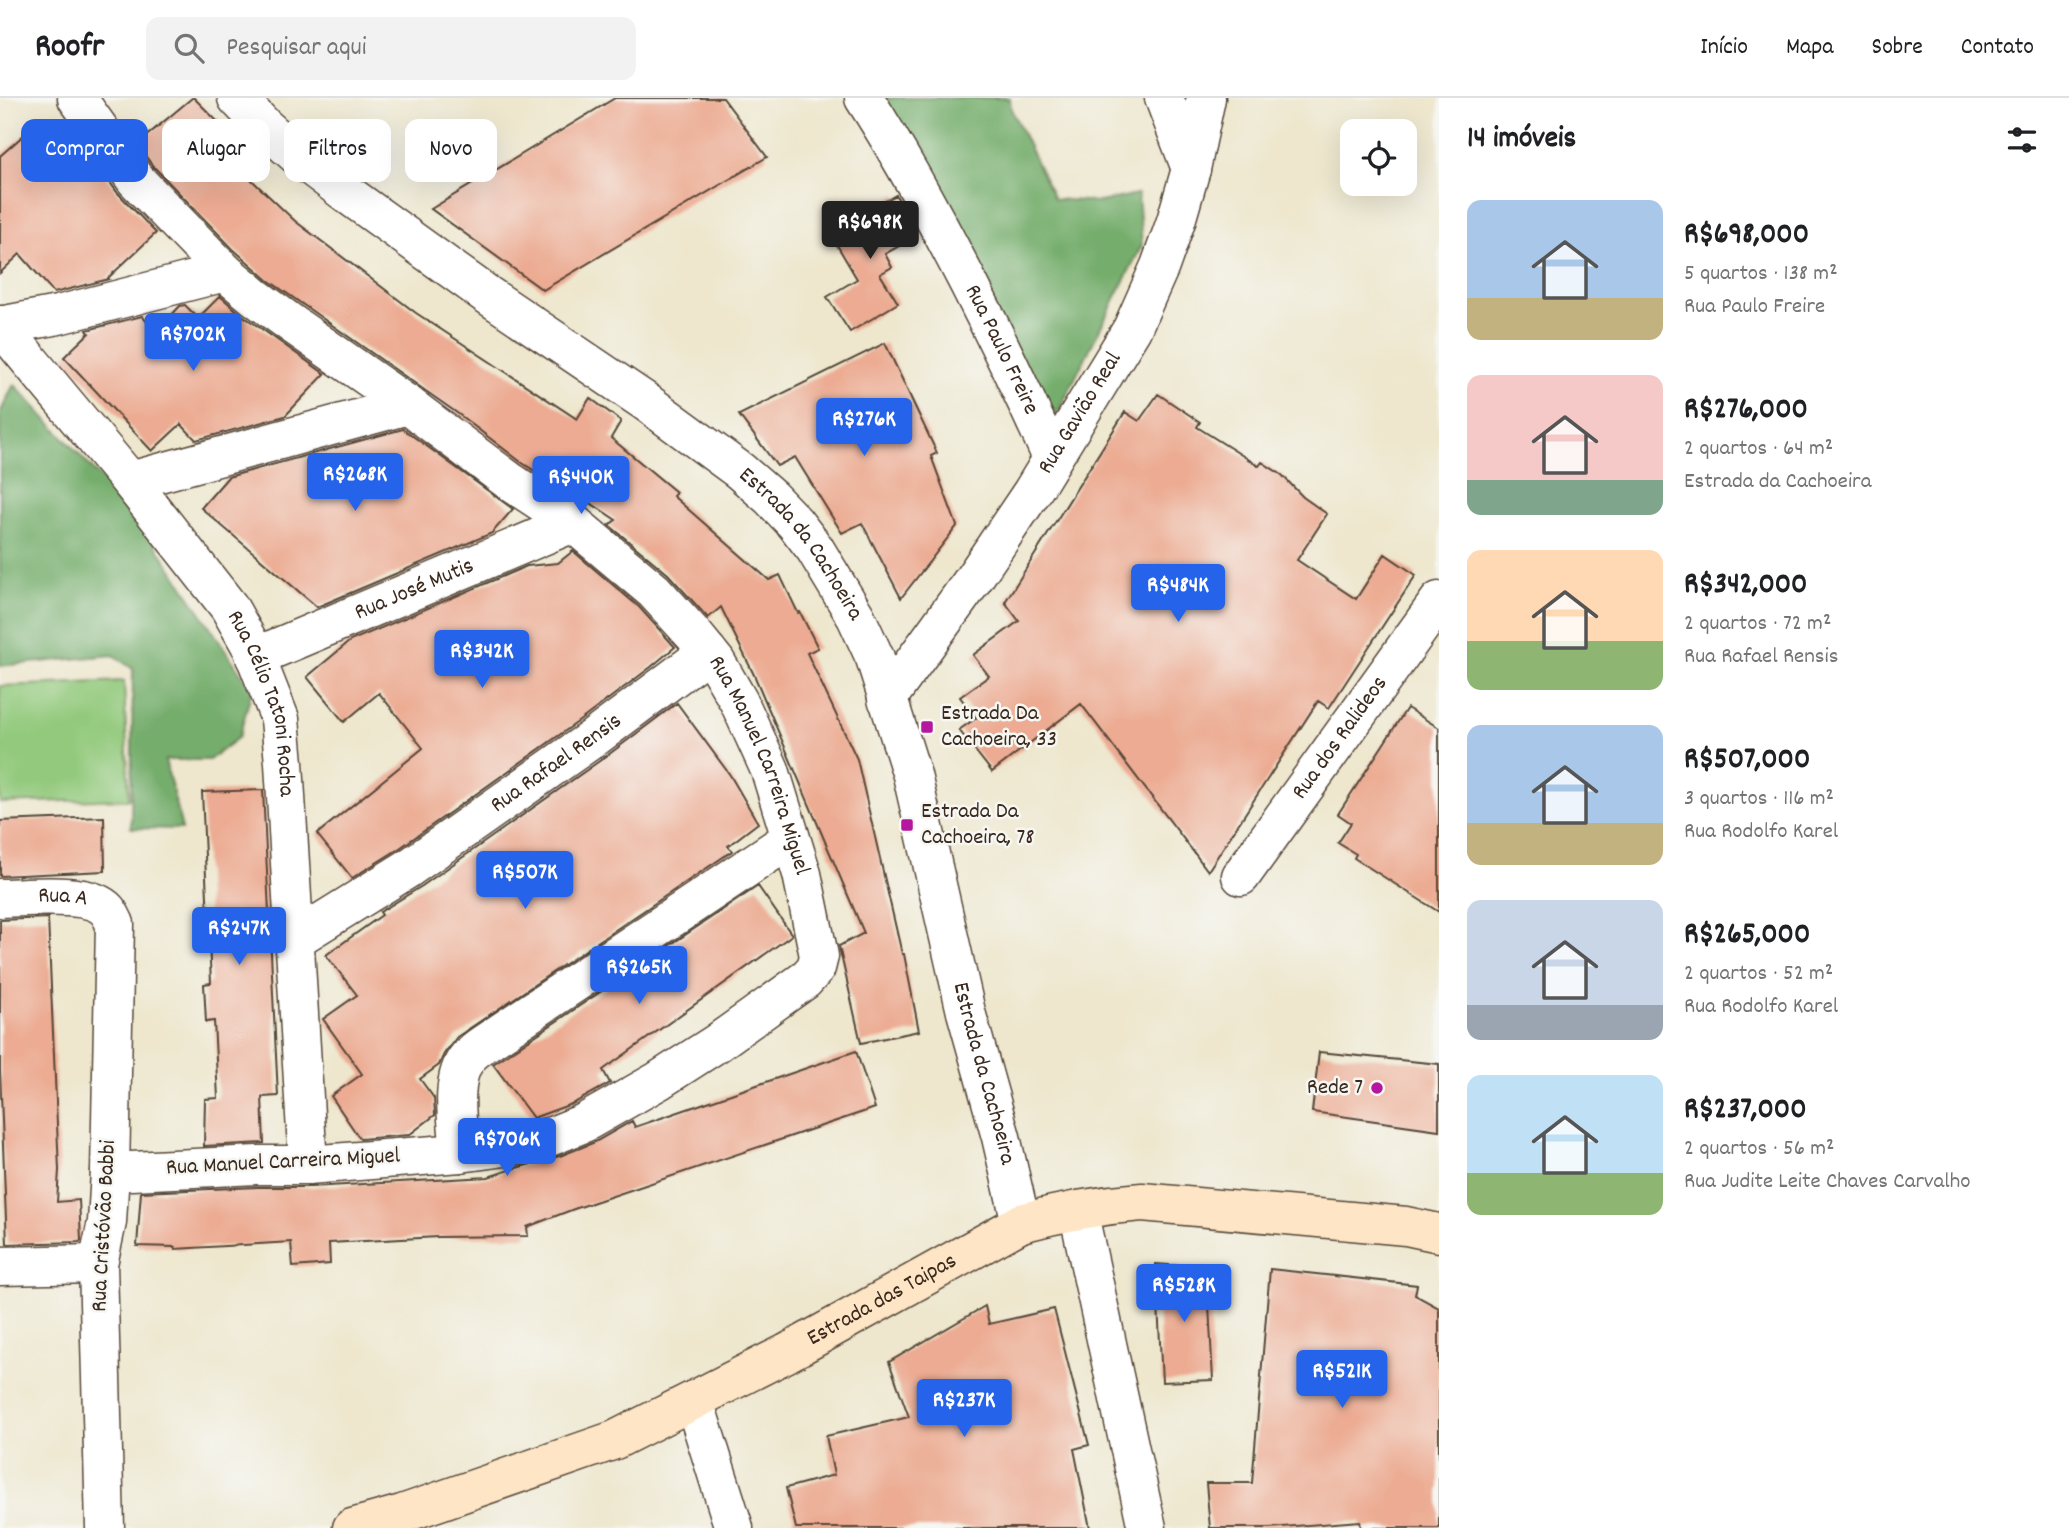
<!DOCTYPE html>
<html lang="pt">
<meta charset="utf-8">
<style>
body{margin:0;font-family:Dekko,sans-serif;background:#f2f2f2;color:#202124;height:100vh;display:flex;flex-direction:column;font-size:26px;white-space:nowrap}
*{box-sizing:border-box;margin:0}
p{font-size:23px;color:#757577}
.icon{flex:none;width:38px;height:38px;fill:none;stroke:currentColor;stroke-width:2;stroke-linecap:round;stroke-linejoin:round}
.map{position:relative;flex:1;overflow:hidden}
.sheet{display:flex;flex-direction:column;background:#fff;width:630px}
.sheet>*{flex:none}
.top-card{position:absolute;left:21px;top:21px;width:665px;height:63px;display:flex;gap:14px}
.controls{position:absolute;left:1340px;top:21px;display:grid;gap:14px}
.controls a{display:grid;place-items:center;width:77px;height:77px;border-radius:14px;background:#fff;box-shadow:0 7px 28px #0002;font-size:35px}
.price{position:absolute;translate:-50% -60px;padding:0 16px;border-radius:7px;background:#2563eb;color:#fff;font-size:23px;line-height:46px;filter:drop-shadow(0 2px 4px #0008)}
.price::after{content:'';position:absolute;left:50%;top:42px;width:21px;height:16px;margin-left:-10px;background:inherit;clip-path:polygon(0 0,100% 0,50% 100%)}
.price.current{background:#222;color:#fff}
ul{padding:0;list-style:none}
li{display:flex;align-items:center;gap:21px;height:175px;padding:0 28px}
li span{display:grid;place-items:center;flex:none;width:196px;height:140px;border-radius:14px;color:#555}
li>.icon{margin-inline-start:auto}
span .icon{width:84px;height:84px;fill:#fffc;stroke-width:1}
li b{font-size:30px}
h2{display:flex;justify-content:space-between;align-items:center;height:84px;padding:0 28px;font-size:30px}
.tag{padding:0 24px;border-radius:14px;background:#fff;box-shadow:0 7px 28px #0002;font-size:24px;line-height:63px}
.tag.current{background:#2563eb;color:#fff}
header{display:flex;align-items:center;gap:42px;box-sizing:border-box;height:98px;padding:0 35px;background:#fff;border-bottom:2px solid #e0e0e0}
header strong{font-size:33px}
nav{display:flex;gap:38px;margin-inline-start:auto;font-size:24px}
.search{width:490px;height:63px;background:#f2f2f2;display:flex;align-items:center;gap:18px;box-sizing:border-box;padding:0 24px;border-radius:14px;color:#757577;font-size:26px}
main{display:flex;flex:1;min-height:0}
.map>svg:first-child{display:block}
</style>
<header>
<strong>Roofr</strong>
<div class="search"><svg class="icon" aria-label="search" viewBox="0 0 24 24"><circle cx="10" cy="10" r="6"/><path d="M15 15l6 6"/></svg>Pesquisar aqui</div>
<nav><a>Início</a><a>Mapa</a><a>Sobre</a><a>Contato</a></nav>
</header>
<main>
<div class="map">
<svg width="1439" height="1430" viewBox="0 0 1439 1430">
<rect width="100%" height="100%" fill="#f6f6f2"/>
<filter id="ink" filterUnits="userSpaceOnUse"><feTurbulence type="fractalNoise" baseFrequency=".0143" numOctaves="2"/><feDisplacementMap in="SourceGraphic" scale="14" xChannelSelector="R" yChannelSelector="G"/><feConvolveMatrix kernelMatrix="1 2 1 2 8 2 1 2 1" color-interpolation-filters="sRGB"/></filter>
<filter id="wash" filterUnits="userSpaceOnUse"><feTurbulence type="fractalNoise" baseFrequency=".00686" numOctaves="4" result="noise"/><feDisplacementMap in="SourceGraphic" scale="28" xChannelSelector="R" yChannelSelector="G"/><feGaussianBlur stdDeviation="1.57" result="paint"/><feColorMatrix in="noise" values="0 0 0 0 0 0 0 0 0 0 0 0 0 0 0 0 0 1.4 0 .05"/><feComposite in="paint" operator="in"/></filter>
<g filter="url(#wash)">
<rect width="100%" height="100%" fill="#eee7ce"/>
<path fill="#92c97c" stroke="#667a4d" stroke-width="2" d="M124,583L129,701L0,705V588Z"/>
<path fill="#75ad6c" stroke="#586c45" stroke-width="2" d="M876,0H1010L1011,11L1054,101L1100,104L1138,96L1142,147L1052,326Z
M14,286L137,419L252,592L239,639L209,662H165L182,731L131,730L133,571L113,557L0,568V315Z"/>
<g id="blocks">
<path fill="#ecab92" d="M192,0H194L249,55L237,68L295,123L416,215L577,321L590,300L621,323L611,340L676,394L673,398L769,482L780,477L798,515L800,514L818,550L807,555L857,661L902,856H904L919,933L861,945L839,848L864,835L755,579L721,509L708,520L668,476L609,427L616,422L544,374L541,377L521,364L457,315L268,182L233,151L152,67L137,46Z
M615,0H723L767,59L543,192L431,111Z
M68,26L117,94L156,135L108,180L109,181L54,195L20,156L0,175V58L25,36L38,50Z
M896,97L917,138L885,156L892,169L880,176L898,205L850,234L827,199L857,181L830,135Z
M220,198L242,217L325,276L285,318L196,342L181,326L152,353L64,259L89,235L87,232L142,218L156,234L180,208L185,207L198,220Z
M885,245L937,355L931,358L957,428L901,500L862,425L842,435L795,359L777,368L739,317Z
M1158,296L1200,324L1197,329L1259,368L1262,364L1282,377L1303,399L1327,416L1297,462L1356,501L1385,456L1416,477L1329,610L1318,603L1208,773L1081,606L992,674L959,632L976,620L960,599L989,578L973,557L1019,523L1005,504L1125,314L1139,323Z
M403,331L513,411L492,435L317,509L201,410L228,379Z
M573,453L639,509L675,549L651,569L582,621L397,752L352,780L317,736L423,650L379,595L344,624L307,579L350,543L527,468L558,465Z
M677,605L730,677L758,725L728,748L732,753L457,939L444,956L439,967L420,981L434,1000L435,1017L409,1037L360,1041L331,998L362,976L323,921L357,897L326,857L382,817L380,814L422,788L608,657Z
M1407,610L1439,630V814L1354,760L1356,756L1338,745L1351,725L1338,716Z
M263,692L278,998L262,999L264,1045L204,1048L205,1001L218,1000L214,923L206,924L204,886L211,885L202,694Z
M104,719L105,773L0,778V723Z
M758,788L792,837L603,972L610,985L574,1005L533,1020L493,966Z
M48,820L59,1072L57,1104L79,1102L81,1142L80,1144L7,1146L0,972V822Z
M856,953L875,1010L574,1111L527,1129L528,1138L438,1139L329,1145L330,1166L293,1169L291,1144L175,1151V1149L137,1148L141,1094L258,1089H310L488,1079L516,1070L560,1058L595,1044L632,1023L635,1029Z
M1319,954L1439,966V1032L1312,1014Z
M1156,1166L1207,1170L1213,1282L1162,1284Z
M1270,1171L1417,1187L1415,1197L1439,1210V1430H1361L1360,1423L1269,1430H1210L1206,1385H1252Z
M985,1208L989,1226L1054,1211L1089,1347L1074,1351L1090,1430H796L786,1390L834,1377L826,1338L909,1319L889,1264Z"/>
</g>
</g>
<g filter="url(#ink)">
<use href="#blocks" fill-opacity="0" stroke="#564638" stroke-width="2"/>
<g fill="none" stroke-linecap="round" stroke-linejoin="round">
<defs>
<g id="minor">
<path id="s1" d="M77,0L135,81L225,174L255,199L292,226L408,307L508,382L573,425L654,493L694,537L716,564L739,604L770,672L802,776L819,858L816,870L805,882L717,945L658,983L584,1025L552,1038L512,1048L460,1055L308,1067H257L110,1074"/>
<path id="s2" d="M237,0L265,29L300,60L350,98L486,196L646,304L740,373L771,400L795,425L815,451L856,519L875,560L912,677L966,914L1001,1039L1021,1125"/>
<path id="s3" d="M864,0C903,60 936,122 969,186C998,243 1026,301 1052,360"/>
<path d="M1164,0L1191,71"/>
<path id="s4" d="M0,227L130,383L229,509L252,550L280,621L284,665L308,1067"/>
<path d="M0,228L58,217L225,174"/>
<path d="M130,383L408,307"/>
<path id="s5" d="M255,559L573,425"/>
<path id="s6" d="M887,601L970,486L1032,394L1132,231L1160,168L1176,123L1191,71L1206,0"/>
<path id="s7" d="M1241,778L1439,503"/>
<path id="s8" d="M0,800C25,800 90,792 107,812C110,815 113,822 115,826L110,1074L107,1124L98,1166L105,1430"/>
<path id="s9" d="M295,841L409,770L595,639L708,554"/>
<path d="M460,1055C458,1028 449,980 468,959C473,953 479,949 485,945L790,741"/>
<path d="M1078,1112L1147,1430"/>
<path d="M0,1168L98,1166"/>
<path d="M694,1303L734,1430"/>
</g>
<g id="secondary">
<path id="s10" d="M352,1430L402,1416L615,1342L787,1255L1021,1125C1061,1114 1101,1107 1142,1104L1406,1128L1439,1135"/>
</g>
</defs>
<use href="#minor" stroke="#564638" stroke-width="41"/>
<use href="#secondary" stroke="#564638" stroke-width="41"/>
<use href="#minor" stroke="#fff" stroke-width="38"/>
<use href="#secondary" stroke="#fde5c5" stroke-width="38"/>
</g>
</g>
<g fill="#b5179e" stroke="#f6f6f2" stroke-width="2.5">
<rect x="920" y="622" width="14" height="14" rx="3.5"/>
<rect x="900" y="720" width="14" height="14" rx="3.5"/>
<circle cx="1377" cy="990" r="7"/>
</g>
<g text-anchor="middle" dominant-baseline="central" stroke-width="5" stroke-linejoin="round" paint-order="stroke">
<g font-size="23" fill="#3b2a1e" stroke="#f6f6f2">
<text stroke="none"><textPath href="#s3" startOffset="287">Rua Paulo Freire</textPath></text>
<text stroke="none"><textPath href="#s6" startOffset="345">Rua Gavião Real</textPath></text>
<text stroke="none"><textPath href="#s2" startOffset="723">Estrada da Cachoeira</textPath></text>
<text stroke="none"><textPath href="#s5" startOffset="173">Rua José Mutis</textPath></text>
<text stroke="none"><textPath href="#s4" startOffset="467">Rua Célio Tatoni Rocha</textPath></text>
<text stroke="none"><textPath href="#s7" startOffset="170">Rua dos Ralideos</textPath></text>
<text stroke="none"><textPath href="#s9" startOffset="315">Rua Rafael Rensis</textPath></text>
<text stroke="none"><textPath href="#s1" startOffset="971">Rua Manuel Carreira Miguel</textPath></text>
<text stroke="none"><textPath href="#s8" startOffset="63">Rua A</textPath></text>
<text stroke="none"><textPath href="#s2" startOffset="1290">Estrada da Cachoeira</textPath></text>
<text transform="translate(283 1065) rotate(-3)">Rua Manuel Carreira Miguel</text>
<text transform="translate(105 1128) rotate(-87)">Rua Cristóvão Babbi</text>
<text stroke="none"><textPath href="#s10" startOffset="579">Estrada das Taipas</textPath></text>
</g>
<g font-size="23" fill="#3b2a1e" stroke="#f6f6f2" text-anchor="start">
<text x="941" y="616">Estrada Da<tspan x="941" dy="26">Cachoeira, 33</tspan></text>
<text x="921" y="714">Estrada Da<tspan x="921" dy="26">Cachoeira, 78</tspan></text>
<text x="1363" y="990" text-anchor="end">Rede 7</text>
</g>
</g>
</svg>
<div class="controls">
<a><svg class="icon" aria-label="locate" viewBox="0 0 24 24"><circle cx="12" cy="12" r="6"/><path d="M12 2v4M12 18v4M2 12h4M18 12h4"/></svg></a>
</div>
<b class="price current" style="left:870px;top:163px">R$698K</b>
<b class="price" style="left:193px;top:275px">R$702K</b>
<b class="price" style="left:864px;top:360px">R$276K</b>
<b class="price" style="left:355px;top:415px">R$268K</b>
<b class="price" style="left:581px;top:418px">R$440K</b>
<b class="price" style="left:1178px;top:526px">R$484K</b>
<b class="price" style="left:482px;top:592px">R$342K</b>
<b class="price" style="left:525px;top:813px">R$507K</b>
<b class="price" style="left:239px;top:869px">R$247K</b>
<b class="price" style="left:639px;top:908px">R$265K</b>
<b class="price" style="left:507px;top:1080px">R$706K</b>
<b class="price" style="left:1184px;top:1226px">R$528K</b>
<b class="price" style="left:1342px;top:1312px">R$521K</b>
<b class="price" style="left:964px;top:1341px">R$237K</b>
<div class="top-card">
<a class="tag current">Comprar</a>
<a class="tag">Alugar</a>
<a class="tag">Filtros</a>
<a class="tag">Novo</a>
</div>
</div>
<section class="sheet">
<h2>14 imóveis<svg class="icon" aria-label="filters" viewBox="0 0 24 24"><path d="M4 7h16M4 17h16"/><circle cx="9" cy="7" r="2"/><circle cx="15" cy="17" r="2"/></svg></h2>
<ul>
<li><span style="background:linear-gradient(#a9c7e8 70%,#c2b280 0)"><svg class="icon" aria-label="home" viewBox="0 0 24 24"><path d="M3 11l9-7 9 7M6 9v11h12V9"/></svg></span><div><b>R$698,000</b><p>5 quartos · 138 m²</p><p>Rua Paulo Freire</p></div></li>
<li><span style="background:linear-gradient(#f6c9c9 75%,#7fa58c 0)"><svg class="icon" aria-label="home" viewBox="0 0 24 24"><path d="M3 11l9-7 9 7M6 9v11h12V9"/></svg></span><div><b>R$276,000</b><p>2 quartos · 64 m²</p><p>Estrada da Cachoeira</p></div></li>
<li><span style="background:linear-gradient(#ffd9b3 65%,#8fb573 0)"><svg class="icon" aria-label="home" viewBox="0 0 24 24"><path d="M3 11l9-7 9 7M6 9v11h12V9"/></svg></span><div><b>R$342,000</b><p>2 quartos · 72 m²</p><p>Rua Rafael Rensis</p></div></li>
<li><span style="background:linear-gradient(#a9c7e8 70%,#c2b280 0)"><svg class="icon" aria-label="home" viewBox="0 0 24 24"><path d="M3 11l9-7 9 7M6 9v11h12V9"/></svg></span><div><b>R$507,000</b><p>3 quartos · 116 m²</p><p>Rua Rodolfo Karel</p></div></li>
<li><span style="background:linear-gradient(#c9d6e8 75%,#9aa5b1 0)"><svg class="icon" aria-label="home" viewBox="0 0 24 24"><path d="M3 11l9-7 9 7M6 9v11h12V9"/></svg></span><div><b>R$265,000</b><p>2 quartos · 52 m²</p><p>Rua Rodolfo Karel</p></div></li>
<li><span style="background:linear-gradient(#bfe0f5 70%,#8fb573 0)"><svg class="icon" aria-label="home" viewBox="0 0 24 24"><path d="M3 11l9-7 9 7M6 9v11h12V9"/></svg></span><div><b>R$237,000</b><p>2 quartos · 56 m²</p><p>Rua Judite Leite Chaves Carvalho</p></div></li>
</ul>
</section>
</main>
